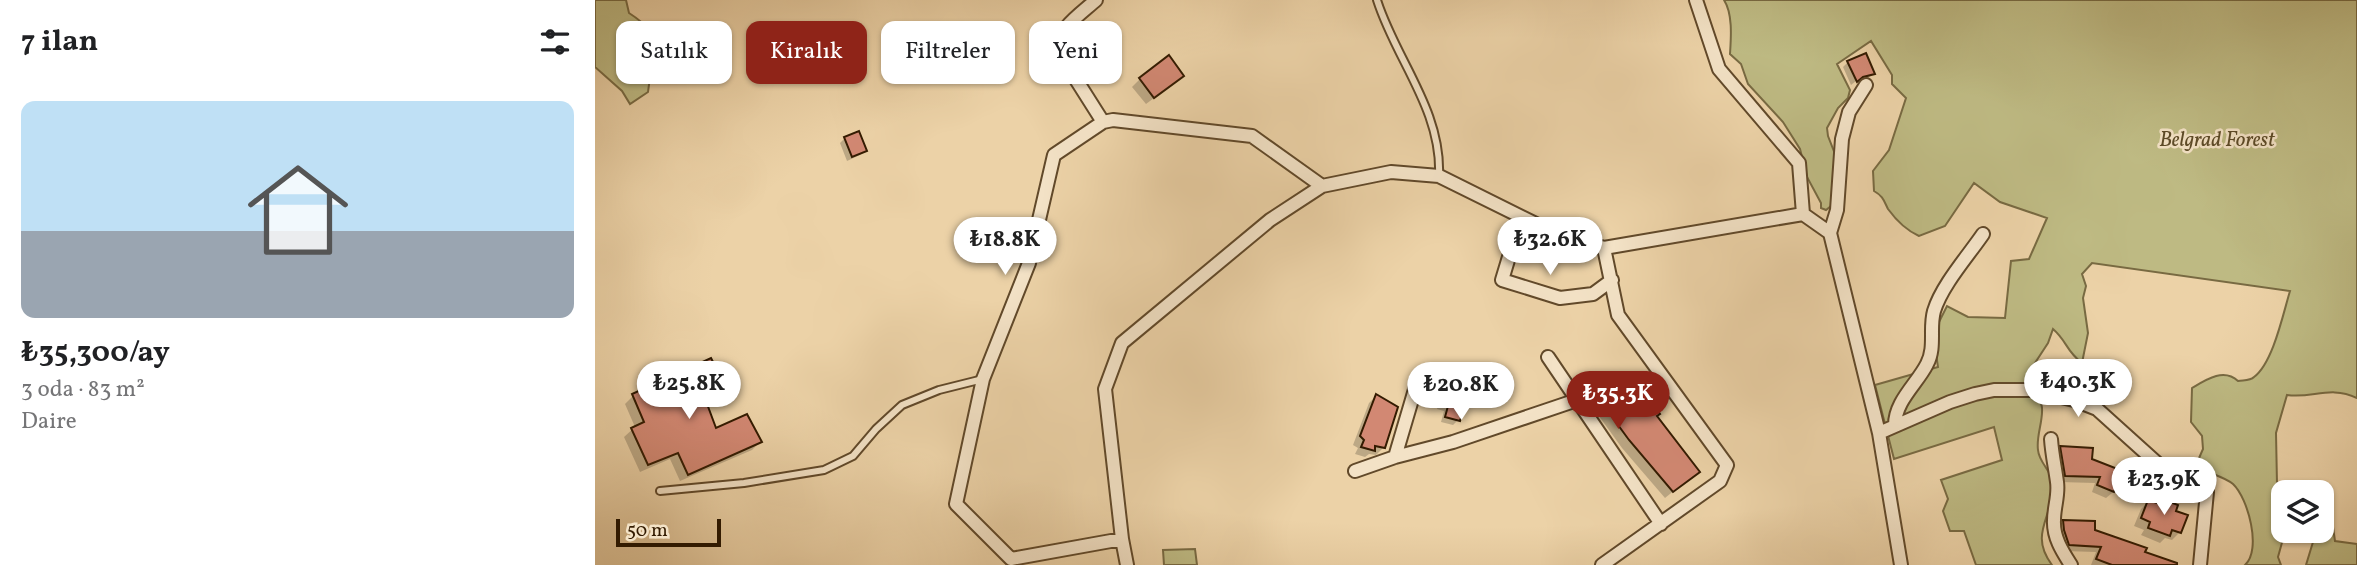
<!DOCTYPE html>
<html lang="tr">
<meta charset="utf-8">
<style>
body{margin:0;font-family:Vollkorn,serif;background:#f6f6f6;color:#202124;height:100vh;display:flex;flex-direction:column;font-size:26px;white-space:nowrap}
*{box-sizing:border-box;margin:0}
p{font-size:23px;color:#757577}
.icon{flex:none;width:38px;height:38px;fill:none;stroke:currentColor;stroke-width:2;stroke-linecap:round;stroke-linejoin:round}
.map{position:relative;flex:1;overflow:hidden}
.drawer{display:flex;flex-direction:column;background:#fff;width:595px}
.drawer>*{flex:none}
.top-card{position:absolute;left:21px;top:21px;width:665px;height:63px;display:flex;gap:14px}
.tools{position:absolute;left:1676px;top:480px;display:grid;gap:14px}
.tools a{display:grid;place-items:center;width:63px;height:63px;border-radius:14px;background:#fff;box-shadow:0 2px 5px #0004;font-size:35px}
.scale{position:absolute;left:21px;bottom:18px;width:105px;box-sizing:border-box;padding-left:7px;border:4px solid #331b01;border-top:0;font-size:19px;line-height:24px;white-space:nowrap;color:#331b01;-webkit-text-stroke:5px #f3e2c6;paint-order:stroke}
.price{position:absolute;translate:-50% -60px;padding:0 16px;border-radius:24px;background:#fff;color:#222;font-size:23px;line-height:46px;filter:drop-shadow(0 2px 4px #0008)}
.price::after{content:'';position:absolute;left:50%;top:42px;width:21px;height:16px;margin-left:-10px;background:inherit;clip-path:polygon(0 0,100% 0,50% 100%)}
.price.active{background:#8f2418;color:#fff}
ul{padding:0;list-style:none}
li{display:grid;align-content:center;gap:14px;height:371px;padding:0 21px}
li+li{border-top:2px solid #e0e0e0}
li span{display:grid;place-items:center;height:217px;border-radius:14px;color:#555}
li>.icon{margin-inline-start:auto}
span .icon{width:126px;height:126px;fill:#fffc;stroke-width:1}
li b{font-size:30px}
h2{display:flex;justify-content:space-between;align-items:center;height:84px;padding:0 21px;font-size:30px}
.tag{padding:0 24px;border-radius:14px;background:#fff;box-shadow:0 2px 5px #0004;font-size:24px;line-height:63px}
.tag.active{background:#8f2418;color:#fff}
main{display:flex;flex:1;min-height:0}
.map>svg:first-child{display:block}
</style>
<main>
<section class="drawer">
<h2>7 ilan<svg class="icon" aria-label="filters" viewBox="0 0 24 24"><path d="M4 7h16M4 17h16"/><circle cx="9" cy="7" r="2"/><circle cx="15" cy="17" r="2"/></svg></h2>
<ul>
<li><span style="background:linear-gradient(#bfe0f5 60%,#9aa5b1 0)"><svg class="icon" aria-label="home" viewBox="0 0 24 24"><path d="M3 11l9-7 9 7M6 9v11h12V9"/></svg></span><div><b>₺35,300/ay</b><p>3 oda · 83 m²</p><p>Daire</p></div></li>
</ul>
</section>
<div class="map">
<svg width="1762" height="565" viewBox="0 0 1762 565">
<rect width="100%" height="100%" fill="#ecd2a7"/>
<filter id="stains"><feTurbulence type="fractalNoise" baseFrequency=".00286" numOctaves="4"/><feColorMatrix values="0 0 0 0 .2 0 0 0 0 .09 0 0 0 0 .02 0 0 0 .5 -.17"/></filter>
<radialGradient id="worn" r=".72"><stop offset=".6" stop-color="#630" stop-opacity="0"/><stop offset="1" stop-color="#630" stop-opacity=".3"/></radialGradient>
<path fill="#beba83" stroke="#786a42" stroke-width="2" d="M0,0H31L34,13C51,24 61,34 64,55L57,63L53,92L35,104L27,91L0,67Z
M1129,0H1762V398C1735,385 1717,399 1692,395L1681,433L1682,484L1689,495L1686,524L1688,539L1683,557L1686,565H1650C1667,550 1653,498 1638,484C1631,478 1617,474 1608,470L1604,458L1608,449L1607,436L1596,422L1597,388C1612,379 1629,368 1643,381C1649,380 1655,381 1659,377C1678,363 1688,314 1695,291L1497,263L1487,274L1491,286L1488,298L1493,333L1487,363C1471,351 1472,341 1458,329L1453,343L1438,366C1440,380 1445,394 1447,408C1448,422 1441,436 1443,450C1444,463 1457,471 1458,484C1459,517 1433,533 1457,565H1381L1369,531H1355L1348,511L1353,499L1346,480L1407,460L1399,427L1299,459L1280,385L1343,367L1338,334L1352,306L1373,317L1410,318L1416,261L1434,259L1452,218L1405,202L1379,183L1350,226L1324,236C1313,231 1301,220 1293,209C1289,201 1288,196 1279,191L1278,171L1294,150L1311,98L1297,84V75L1276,41L1242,64L1255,90L1253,98L1243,108L1232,128L1233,136L1240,154V194L1236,198V206L1231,210L1226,208V203L1212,177L1205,149L1188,122L1153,84L1146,64L1135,54C1136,38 1138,14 1129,0Z
M1727,503L1736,513L1740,541L1762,544V565H1711L1718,542L1716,530H1727Z
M600,549L602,565H569L568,550Z"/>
<path fill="#0003" d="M1253,62L1278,74L1273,78L1261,81L1256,85L1248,67Z
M545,79L579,83L551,104L537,87Z
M250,138L270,151L265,155L252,161L245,143Z
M127,384L119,391L107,396L120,430L165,442L157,450L85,481L75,459L45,472L29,437L40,427L30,404L38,396Z
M851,389L863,420L858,425L846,422L849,411L842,409L846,394Z
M781,396L789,447L781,455L774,454L770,457L760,454L763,448L758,445L774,403Z
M1009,405L1060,416L1102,472L1070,498L1027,448L1001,412Z
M1466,448L1495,461L1528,484L1511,498L1497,492L1500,483L1464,482L1459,454Z
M1568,501L1585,532L1577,540L1570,538L1565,543L1546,535L1549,530L1539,526L1546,509L1553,502L1563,506Z
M1469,521L1498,531L1572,565H1496L1501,552L1468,551L1463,527Z"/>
<path fill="#d28873" stroke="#331b01" stroke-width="2" d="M1271,53L1280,74L1268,77L1262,82L1252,61Z
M574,55L589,76L559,98L544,78Z
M264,131L272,151L257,157L249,137Z
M116,358L129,384L108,393L121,428L152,414L167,442L93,475L83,453L53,465L36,428L49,422L37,394Z
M1040,378L1065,414L1062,416L1105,472L1078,492L1034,440L1007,403Z
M850,387L873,393L865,421L850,417L853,406L846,404Z
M781,394L803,407L790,448L780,446V451L766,447L769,440L765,436Z
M1465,446L1498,448L1497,459L1533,473L1529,485L1523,483L1519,492L1502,485L1505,477L1470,476Z
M1567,499L1583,505L1581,511L1593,515L1586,533L1577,530L1575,536L1553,528L1555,522L1546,518L1553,500L1565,504Z
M1468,520L1500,521V530L1552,548L1550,552L1582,563V565H1517L1501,559L1506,547L1474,545L1469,530Z"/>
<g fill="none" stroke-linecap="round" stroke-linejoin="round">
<defs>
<path id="lane" d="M782,0C801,60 847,110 844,176
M65,491L149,483L229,470L258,456L281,429L307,405L344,390L388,379"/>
<path id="street" d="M501,0C487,13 460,30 463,51L508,122
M1101,0L1124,69L1204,163L1208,214
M1235,233L1242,210L1247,139L1254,112L1271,85
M920,237L907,280L965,298L998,294L1017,280
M953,357L1066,524
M1300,425C1300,401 1322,384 1332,364C1341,347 1334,329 1339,311C1347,285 1373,256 1388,234
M1284,433L1355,402L1380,394L1399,390H1437L1479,400L1502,409L1563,464L1612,492L1605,565
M1456,439C1457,454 1460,467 1462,482C1464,495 1459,507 1459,520C1458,537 1467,551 1476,565
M800,457L821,386
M760,471L800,457L858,442L982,400
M527,539L416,559L361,504L388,379L434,263L459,155L508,122L518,120L657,136L727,186
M532,565L527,539L510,389L527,343L675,220L727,186L796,172L844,176L959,233L1009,248L1208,214L1235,233L1284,433L1306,565
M1007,565L1125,481L1132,465L1023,315L1009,248"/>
</defs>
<use href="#lane" stroke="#61492a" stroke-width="10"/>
<use href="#street" stroke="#61492a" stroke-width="16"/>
<use href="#lane" stroke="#f3e2c6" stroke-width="6"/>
<use href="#street" stroke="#f3e2c6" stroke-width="12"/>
</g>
<g text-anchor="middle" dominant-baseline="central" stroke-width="5" stroke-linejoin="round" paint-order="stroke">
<g font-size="21" font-style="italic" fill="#5d4b28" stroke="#f3e2c6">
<text x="1622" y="140">Belgrad Forest</text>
</g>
</g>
<rect width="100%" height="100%" filter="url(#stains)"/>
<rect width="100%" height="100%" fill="url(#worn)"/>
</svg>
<div class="tools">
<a><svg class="icon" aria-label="layers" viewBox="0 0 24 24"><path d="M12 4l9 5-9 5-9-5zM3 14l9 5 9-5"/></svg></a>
</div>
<div class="scale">50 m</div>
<b class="price" style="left:410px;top:277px">₺18.8K</b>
<b class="price" style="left:955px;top:277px">₺32.6K</b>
<b class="price" style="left:1483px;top:419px">₺40.3K</b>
<b class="price" style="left:94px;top:421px">₺25.8K</b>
<b class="price" style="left:866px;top:422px">₺20.8K</b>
<b class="price active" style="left:1023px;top:431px">₺35.3K</b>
<b class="price" style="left:1569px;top:517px">₺23.9K</b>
<div class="top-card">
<a class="tag">Satılık</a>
<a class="tag active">Kiralık</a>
<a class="tag">Filtreler</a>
<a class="tag">Yeni</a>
</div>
</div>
</main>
